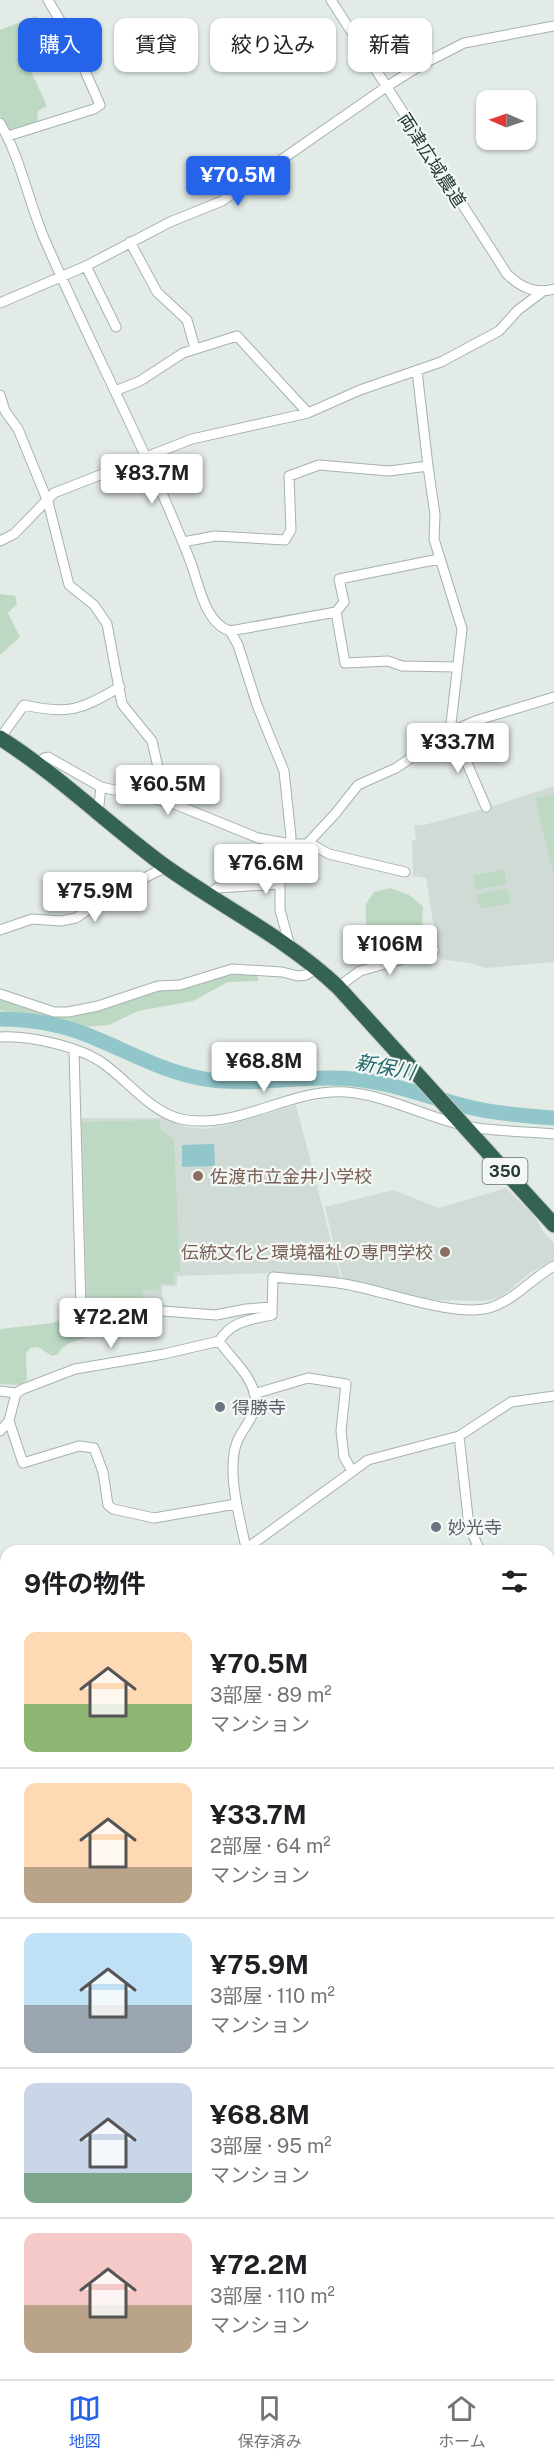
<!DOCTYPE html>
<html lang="ja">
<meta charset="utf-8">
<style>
body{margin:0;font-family:"Public Sans","Noto Sans JP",sans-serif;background:#f2f2f2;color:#202124;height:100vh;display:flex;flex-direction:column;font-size:22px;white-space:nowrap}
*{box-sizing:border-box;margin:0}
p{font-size:20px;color:#757577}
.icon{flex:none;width:33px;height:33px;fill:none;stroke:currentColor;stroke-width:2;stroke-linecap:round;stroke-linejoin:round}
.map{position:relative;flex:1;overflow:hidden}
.details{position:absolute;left:0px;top:1545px;width:555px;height:834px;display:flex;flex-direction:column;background:#fff;border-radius:18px 18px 0 0;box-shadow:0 2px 4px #0004}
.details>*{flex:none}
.banner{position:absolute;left:18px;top:18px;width:519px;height:54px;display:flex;gap:12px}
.needle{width:39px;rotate:272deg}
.tools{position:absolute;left:476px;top:90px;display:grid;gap:12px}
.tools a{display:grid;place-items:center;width:60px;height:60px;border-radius:12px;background:#fff;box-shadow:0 2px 4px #0004;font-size:30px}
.price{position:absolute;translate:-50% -51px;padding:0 14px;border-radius:6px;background:#fff;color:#222;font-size:20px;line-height:39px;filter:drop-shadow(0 2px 3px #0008)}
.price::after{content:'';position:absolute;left:50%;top:36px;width:18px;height:14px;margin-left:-9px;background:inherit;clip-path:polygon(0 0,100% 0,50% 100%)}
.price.on{background:#2563eb;color:#fff}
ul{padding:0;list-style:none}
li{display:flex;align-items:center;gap:18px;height:150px;padding:0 24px}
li+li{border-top:2px solid #e0e0e0}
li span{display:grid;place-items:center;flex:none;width:168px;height:120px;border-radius:12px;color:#555}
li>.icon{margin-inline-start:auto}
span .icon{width:72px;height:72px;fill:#fffc;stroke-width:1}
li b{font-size:26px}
h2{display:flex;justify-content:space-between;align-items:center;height:72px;padding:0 24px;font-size:26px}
.chip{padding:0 21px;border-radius:12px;background:#fff;box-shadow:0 2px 4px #0004;font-size:21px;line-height:54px}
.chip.on{background:#2563eb;color:#fff}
.dock{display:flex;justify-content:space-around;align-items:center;height:84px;border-top:2px solid #e0e0e0;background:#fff;font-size:16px;color:#757577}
.dock a{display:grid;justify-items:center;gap:3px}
.dock .on{color:#2563eb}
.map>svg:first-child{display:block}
</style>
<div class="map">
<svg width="554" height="2379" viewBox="0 0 554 2379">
<rect width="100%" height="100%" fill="#e3ebe6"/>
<path fill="#d1dbd5" d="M554,786V962L486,968L469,963L439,959L426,878L413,876L412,840H416L414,825H424L487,808Z
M296,1105L341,1279L268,1273L177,1276V1286H162L163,1307L102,1301L85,1303L81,1118H163L187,1127L202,1129L228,1125Z
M506,1188L534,1216L544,1233L554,1243V1260L531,1272L501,1297L485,1301L439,1300L413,1296L342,1278L325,1207L393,1190L439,1208Z"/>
<path fill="#bed9c3" d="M36,16L42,34L20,47L47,106L38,111L37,122L9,130L0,115V30Z
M0,594L15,596L17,604L8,613L20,637L0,655Z
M554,794V876L535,798Z
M504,869L507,884L476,890L473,876Z
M390,888L409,895L423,906L422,924L427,943L423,948L370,962L366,958V904L374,892Z
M507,888L511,903L480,909L476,895Z
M254,973L258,977V981L228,982L193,1001L138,1011L109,1025L80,1027L0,1010V998L52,1015L98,1010L157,991L181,989L225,974Z
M159,1120L161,1130L174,1140L180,1272L174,1273V1284H160V1289L142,1290L143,1302L102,1297L87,1298L82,1122Z
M75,1314L86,1315L90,1324V1336C79,1340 63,1343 58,1354L52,1356L38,1347L30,1348L26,1354L27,1380L19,1385L0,1384V1329L52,1323Z
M6,1894V2011H0V1895Z"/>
<path fill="#91c6ca" d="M214,1144L215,1166L182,1167V1145Z"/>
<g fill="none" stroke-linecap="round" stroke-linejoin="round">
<path stroke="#91c6ca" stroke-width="15" d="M0,1019C34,1019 66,1025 97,1039C131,1053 163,1071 199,1078C250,1088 302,1074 353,1079C394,1083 433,1099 473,1108C498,1114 528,1116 554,1118
M549,1816L554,1814
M0,1857L6,1864"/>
<defs>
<path id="minor" d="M331,0L507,274C521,288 535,294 554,289
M0,123C21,159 28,200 44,238C91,347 148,452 191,563C199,585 205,623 230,631L238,645L257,705L284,771L291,837L280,884V910L290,946
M8,136L94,109L100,105L71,39L48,0
M130,242L157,292L187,320L195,348
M86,266L116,327
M0,303L86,266L170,222L222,201L386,87L421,65L464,43L554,26
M115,391L140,381L183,353L237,336L308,413
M0,395L5,411L18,429L48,502L69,585L94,605L107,624L122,704L152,741L166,802
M428,466L435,515L434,539L462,629L450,732L460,747L486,807
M0,541L14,534L54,493L192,439L308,413L360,390L441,362L499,331L518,310L542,292
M183,542L215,536L285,540L291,530L289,476L319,465L389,471L428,466L417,371
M439,559L339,579L344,602L336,612L345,663L388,661L402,666L456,667
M230,631L336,612
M0,738L24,705C69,715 80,710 120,687
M39,765L44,758L48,757L101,787L172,803L258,838L290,844H307L335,814L358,785L396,768L450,732L475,721L554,697
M99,805L101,787
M309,843L329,854L405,872
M209,894L217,888L280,884
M0,930L32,919L61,921L76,918L105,898L160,870L164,865
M338,987L360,971L434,950
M0,994L54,1012H68L98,1006L158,986L180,985L232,969L282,972L298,976L306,975L317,968
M0,1037C29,1035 81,1047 104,1064C129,1082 151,1112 181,1119C238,1131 288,1088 346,1092C385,1095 421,1115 459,1124C489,1132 523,1131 554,1134
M74,1051L81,1308L95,1306L216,1315L246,1309L272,1307
M219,1341C232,1360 249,1372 255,1395C259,1415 243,1426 237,1442C226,1471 240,1519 246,1548
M0,1391L16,1393
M254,1394L308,1378L346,1384L341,1431L344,1457L352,1471
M9,1421L23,1463L79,1446L94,1448L103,1472L108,1505L113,1509L154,1518L236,1504
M0,1431L9,1421L16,1393L23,1389L75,1369L164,1354L219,1341C232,1321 249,1320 272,1315L273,1277C300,1280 328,1280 354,1286C390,1293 455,1317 489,1308C514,1301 532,1278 554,1266
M459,1436L469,1526L480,1551
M243,1551L368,1460L459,1436L511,1402L554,1396
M549,1566L554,1564
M0,1598H6
M0,1624H6
M549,1640L554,1660
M549,1691L554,1689
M0,1723L6,1721
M549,1754L554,1753
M0,1844L6,1843
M549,1956L554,1955
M549,2084L554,2131
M0,2218L6,2217
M549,2218L554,2217
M329,2373V2377L333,2379
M416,2373L461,2379
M538,2373V2379
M81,2379V2373
M376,2379L379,2373"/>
<path id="highway" d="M0,738C58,775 107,823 162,864C220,906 285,937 338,987L554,1225"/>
</defs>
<use href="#minor" stroke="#a6b2ac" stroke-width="11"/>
<use href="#highway" stroke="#c2c8c6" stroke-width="17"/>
<use href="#minor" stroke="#fff" stroke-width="9"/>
<use href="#highway" stroke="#346354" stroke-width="15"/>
</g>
<g fill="#8d6e63" stroke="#f3f8f5" stroke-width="2">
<circle cx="198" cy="1176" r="6"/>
<circle cx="445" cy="1252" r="6"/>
</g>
<g fill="#6b7280" stroke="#f3f8f5" stroke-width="2">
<circle cx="220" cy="1407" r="6"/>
<circle cx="436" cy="1527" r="6"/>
</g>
<g text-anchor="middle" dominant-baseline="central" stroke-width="4.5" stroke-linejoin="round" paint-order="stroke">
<rect fill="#f3f8f5" stroke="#63736c" stroke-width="1.5" x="482.5" y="1158" width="45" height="26" rx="4.5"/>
<g font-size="16" font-weight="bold" fill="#253a32">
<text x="505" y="1171">350</text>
</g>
<g font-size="18" fill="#253a32" stroke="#f3f8f5">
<text transform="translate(432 160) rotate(57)">両津広域農道</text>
</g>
<g font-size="18" fill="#785e54" stroke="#f3f8f5" text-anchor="start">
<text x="210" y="1176">佐渡市立金井小学校</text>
<text x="433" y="1252" text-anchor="end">伝統文化と環境福祉の専門学校</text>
</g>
<g font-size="18" fill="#5b616d" stroke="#f3f8f5" text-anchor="start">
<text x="232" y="1407">得勝寺</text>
<text x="448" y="1527">妙光寺</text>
</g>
<g font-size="20" font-style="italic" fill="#266a6f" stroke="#f3f8f5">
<text transform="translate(385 1067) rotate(11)">新保川</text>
</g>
</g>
</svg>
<div class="tools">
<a><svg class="needle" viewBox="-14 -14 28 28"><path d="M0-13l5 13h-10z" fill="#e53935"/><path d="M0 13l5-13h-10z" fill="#757577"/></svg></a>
</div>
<b class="price on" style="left:238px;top:207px">¥70.5M</b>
<b class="price" style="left:152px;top:505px">¥83.7M</b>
<b class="price" style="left:458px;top:774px">¥33.7M</b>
<b class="price" style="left:168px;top:816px">¥60.5M</b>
<b class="price" style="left:266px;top:895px">¥76.6M</b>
<b class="price" style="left:95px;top:923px">¥75.9M</b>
<b class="price" style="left:390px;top:976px">¥106M</b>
<b class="price" style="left:264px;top:1093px">¥68.8M</b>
<b class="price" style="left:111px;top:1349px">¥72.2M</b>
<div class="banner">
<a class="chip on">購入</a>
<a class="chip">賃貸</a>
<a class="chip">絞り込み</a>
<a class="chip">新着</a>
</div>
<section class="details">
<h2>9件の物件<svg class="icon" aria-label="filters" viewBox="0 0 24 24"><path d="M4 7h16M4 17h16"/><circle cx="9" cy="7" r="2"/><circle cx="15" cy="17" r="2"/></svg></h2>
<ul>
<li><span style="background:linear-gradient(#ffd9b3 60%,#8fb573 0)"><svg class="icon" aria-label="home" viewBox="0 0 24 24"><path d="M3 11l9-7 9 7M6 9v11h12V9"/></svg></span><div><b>¥70.5M</b><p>3部屋 · 89 m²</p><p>マンション</p></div></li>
<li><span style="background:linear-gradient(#ffd9b3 70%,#b9a48a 0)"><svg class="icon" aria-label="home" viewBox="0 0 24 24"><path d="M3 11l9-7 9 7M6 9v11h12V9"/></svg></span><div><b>¥33.7M</b><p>2部屋 · 64 m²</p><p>マンション</p></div></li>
<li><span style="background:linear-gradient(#bfe0f5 60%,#9aa5b1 0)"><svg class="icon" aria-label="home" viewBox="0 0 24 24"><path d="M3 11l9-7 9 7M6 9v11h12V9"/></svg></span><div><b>¥75.9M</b><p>3部屋 · 110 m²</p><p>マンション</p></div></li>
<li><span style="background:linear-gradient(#c9d6e8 75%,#7fa58c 0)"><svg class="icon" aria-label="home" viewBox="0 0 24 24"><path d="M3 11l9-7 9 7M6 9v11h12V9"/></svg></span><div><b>¥68.8M</b><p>3部屋 · 95 m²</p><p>マンション</p></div></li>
<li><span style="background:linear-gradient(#f6c9c9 60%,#b9a48a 0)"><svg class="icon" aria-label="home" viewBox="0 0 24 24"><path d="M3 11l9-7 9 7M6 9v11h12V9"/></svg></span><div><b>¥72.2M</b><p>3部屋 · 110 m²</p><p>マンション</p></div></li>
</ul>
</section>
</div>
<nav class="dock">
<a class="on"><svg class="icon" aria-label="map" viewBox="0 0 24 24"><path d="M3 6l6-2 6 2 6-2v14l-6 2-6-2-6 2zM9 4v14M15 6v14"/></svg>地図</a>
<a><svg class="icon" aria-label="saved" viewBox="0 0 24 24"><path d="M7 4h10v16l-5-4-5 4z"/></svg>保存済み</a>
<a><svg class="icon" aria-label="home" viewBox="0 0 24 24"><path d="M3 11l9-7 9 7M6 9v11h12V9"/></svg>ホーム</a>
</nav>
